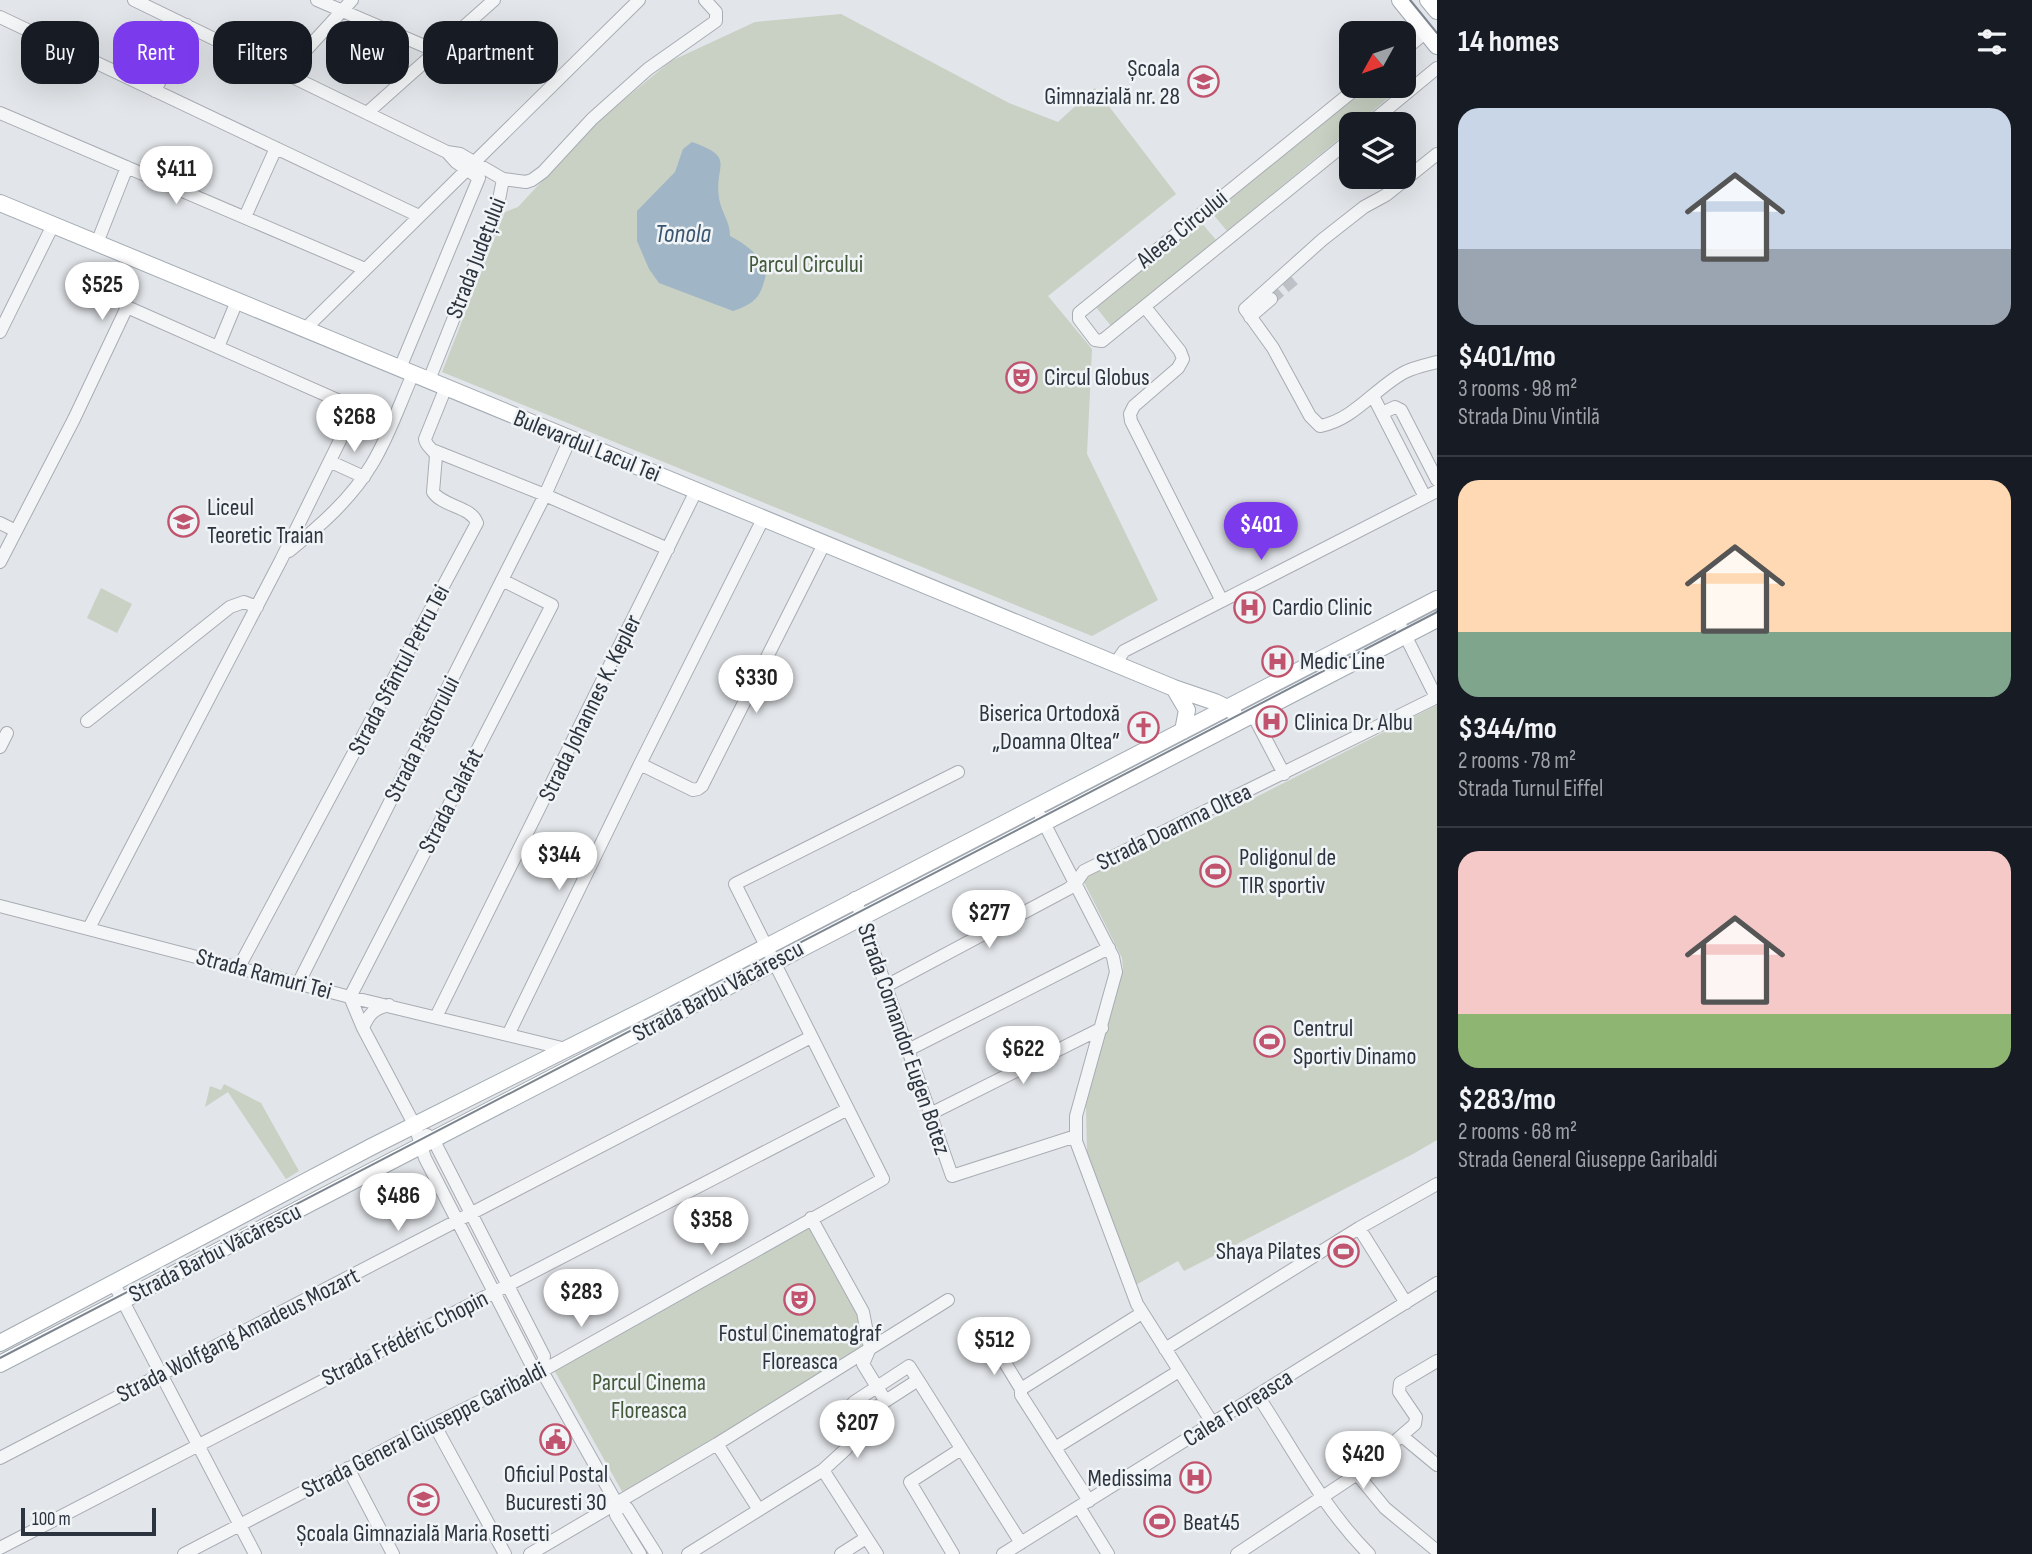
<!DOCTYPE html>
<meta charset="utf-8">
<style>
body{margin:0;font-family:"Sofia Sans Condensed",sans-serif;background:#242831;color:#f1f3f6;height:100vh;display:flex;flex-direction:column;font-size:26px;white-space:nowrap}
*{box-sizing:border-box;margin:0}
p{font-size:23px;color:#9ea1a6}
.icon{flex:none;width:38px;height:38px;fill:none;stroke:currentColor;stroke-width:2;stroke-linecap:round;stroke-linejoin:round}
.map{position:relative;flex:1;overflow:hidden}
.sheet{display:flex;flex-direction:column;background:#171b24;width:595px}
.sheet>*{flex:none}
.top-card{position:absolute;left:21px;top:21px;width:665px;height:63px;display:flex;gap:14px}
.needle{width:46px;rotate:230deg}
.fabs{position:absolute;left:1339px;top:21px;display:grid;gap:14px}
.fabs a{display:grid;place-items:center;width:77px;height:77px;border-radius:14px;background:#171b24;box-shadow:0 7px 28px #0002;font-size:35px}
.scale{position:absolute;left:21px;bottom:18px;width:135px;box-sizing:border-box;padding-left:7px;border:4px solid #2c343f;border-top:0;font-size:19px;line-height:24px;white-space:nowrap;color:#2c343f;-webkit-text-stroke:5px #f1f4f6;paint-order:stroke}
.price{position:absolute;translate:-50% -60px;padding:0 16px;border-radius:24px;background:#fff;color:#222;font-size:23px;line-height:46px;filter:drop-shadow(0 2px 4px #0008)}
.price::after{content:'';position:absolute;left:50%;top:42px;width:21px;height:16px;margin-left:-10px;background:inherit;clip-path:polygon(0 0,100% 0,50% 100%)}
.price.active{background:#7c3aed;color:#fff}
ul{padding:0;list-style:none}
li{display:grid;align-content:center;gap:14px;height:371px;padding:0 21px}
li+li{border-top:2px solid #363941}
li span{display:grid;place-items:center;height:217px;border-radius:21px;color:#555}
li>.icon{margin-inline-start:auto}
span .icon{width:126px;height:126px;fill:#fffc;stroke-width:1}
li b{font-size:30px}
h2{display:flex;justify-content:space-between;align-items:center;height:84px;padding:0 21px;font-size:30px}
.chip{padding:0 24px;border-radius:21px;background:#171b24;box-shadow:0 7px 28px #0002;font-size:24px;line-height:63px}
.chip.active{background:#7c3aed;color:#fff}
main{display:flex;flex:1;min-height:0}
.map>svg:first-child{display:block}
</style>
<main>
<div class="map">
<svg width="1437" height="1554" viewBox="0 0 1437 1554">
<rect width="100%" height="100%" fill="#e2e5e9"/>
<path fill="#c8d1c4" d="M841,14L1009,103L1058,122L1095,88L1176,194L1048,296L1092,349L1087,454L1158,600L1092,636L442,372L505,212L518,207L598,121L671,61L755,22Z
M1404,70L1411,79L1357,124H1351V129L1227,231L1212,213L1368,86H1404Z
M1200,221L1216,240L1111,326L1096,307Z
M101,588L132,604L117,633L87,618Z
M1437,705V1140L1413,1154L1184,1271L1178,1261L1134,1286L1087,1152L1086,1105L1123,968L1122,958L1083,880L1087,874L1225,813Z
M224,1084L261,1103L299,1171L286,1179L228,1092L205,1107L210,1086L221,1090Z
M809,1225L858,1312L865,1346L624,1495L553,1368Z"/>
<path fill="#a0b5c5" d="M692,142C737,158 714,164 719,198C721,212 730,221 730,236C747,245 757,253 767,270C761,296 758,302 733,311L659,283L649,269L637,241V211L675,172L683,149Z"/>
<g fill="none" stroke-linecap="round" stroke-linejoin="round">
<path stroke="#bec2c7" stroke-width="12" stroke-dasharray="12 6" stroke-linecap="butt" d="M1271,299L1297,277"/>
<defs>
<path id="minor" d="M134,0L447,152L460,154L503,179L526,182L532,180L543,172L592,119L648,69L716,21V12L705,0
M317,0L436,51
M0,17L419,216
M1404,50L1426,32
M285,73L352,0
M155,91L187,25
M0,113L365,269
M367,113L494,0
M1369,124L1437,68
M1351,139L1102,341L1095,340L1079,319V313L1359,86
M1437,154L1386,195L1364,207L1322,240L1245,309L1273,348L1310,416L1320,426C1354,420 1376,387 1405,372C1415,367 1426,365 1437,362
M245,217L276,148
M97,243L127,167
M1145,307L1180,351L1183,359L1178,368L1134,406L1130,414L1131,421L1222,601
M1250,317L1271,299
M305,329L639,0
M0,332L53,225
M218,347L237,301
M400,368L479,178L456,162L447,152
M429,380L497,210L503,179
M1373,396L1425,497
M1382,413L1395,407L1401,410L1437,480
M435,451L545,495L668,549
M331,462L364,477
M0,523L16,531
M289,551C320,526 351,499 372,464C389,436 400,403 413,374
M0,562L74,419L127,307L344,403L351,409L350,420L281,560L89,928
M1115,664L1124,651L1437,491
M1253,715L1284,774
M87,721L230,607L244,602L257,607
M0,747L7,733
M640,764L693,790L698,789L702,786L824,544
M1041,817L1113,957L1116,972L1076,1116V1141L1137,1304L1213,1424
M855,898L952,1176L1076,1136
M0,906L350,997L566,1049
M239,967L477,523C471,506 443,507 433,492L436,456C434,449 426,447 425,439L446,387
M299,982L545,495L570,439
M886,986L1068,889L1075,884L1084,871L1433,699L1434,693L1397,619
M350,997L363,1028L415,1126L425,1158L531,1364L542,1371L617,1504L616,1515L640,1554
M350,997L552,605L502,580
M436,1017L696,491
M363,1028C369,1013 374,1009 389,1005
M508,1035L640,764L763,519
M908,1050L1109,948
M930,1114L1102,1028
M427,1135L433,1139L544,1356L542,1371
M811,1218L863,1312L870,1348L863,1364L885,1400
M1359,1228L1406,1303
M114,1284L255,1554
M996,1348L1021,1389V1395L1089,1501
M1165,1349L1359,1228L1437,1184
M1021,1389L1142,1313
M1258,1396C1293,1449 1323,1508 1369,1554
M434,1424L505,1554
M859,1425L850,1407L854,1402L909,1366L918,1380
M1402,1436L1437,1465
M717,1444L759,1510
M1055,1448L1179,1371
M0,1458L811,1037
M348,1468L393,1554
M823,1470L877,1554
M1357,1474L1385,1508L1437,1551
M617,1504L627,1508L656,1554
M1079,1507L1108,1554
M0,1548L848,1109
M184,1554L434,1424L542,1371L883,1179L735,884L958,772
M530,1554L717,1444L948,1300
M688,1554L823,1470L846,1449L867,1413L918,1380L1021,1543
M841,1554L866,1538
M953,1554L910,1482L961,1449
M1003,1554L1437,1283
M1237,1554L1357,1474L1415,1424L1416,1417L1399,1392L1400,1383L1437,1361"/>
<path id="major" d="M1400,0L1437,46
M1428,0L1437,11
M0,203L1174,688L1215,702L1233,711
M1174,688L1187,710L1183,731
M0,1343L371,1147L656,1004L1437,599
M0,1364L1437,619"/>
</defs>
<use href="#minor" stroke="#a8acb3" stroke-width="14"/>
<use href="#major" stroke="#a2aab3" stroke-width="18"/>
<use href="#minor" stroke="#f4f5f7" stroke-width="12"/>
<use href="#major" stroke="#fff" stroke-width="16"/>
<path stroke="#7d8690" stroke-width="2" d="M1410,0L1437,33
M0,1358L1437,612"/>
</g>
<defs>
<symbol id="school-ring" viewBox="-11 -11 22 22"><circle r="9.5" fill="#f1f4f6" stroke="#c0546e" stroke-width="1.5"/><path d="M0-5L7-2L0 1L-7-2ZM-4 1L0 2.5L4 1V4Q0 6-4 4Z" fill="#c0546e"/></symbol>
<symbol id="theatre-ring" viewBox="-11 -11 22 22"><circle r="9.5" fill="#f1f4f6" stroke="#c0546e" stroke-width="1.5"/><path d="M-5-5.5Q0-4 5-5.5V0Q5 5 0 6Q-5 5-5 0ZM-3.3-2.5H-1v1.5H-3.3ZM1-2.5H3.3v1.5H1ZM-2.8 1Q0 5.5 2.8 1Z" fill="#c0546e"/></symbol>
<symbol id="hospital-ring" viewBox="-11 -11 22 22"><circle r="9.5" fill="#f1f4f6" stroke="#c0546e" stroke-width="1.5"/><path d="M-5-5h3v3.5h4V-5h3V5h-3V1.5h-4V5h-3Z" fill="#c0546e"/></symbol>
<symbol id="church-ring" viewBox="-11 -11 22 22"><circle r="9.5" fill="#f1f4f6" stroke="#c0546e" stroke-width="1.5"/><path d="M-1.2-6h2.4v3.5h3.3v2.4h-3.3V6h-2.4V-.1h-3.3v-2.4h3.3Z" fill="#c0546e"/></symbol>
<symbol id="stadium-ring" viewBox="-11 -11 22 22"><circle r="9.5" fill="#f1f4f6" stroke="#c0546e" stroke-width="1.5"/><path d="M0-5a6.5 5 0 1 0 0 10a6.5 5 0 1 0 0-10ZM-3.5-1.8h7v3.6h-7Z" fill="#c0546e"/></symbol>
<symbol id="civic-ring" viewBox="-11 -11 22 22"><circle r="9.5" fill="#f1f4f6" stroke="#c0546e" stroke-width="1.5"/><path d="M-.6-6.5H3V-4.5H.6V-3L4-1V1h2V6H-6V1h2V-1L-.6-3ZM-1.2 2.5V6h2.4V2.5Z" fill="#c0546e"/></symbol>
</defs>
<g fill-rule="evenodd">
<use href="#school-ring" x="1186" y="64" width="35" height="35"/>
<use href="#theatre-ring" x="1004" y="360" width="35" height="35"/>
<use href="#school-ring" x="166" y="504" width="35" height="35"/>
<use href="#hospital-ring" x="1232" y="590" width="35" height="35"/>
<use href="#hospital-ring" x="1260" y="644" width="35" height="35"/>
<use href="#hospital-ring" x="1254" y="704" width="35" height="35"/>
<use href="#church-ring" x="1126" y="710" width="35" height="35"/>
<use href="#stadium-ring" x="1198" y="854" width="35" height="35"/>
<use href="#stadium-ring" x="1252" y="1024" width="35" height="35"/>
<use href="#stadium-ring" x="1326" y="1234" width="35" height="35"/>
<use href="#theatre-ring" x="782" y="1282" width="35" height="35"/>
<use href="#civic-ring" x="538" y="1422" width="35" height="35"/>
<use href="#hospital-ring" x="1178" y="1460" width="35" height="35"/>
<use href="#school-ring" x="406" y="1482" width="35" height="35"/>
<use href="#stadium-ring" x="1142" y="1504" width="35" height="35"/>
</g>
<g text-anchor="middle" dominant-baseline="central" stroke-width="5" stroke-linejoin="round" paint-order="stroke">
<g font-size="24" fill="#2c343f" stroke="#f1f4f6" text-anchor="start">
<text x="1180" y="68" text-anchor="end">Școala<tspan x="1180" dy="28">Gimnazială nr. 28</tspan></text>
<text x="1044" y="377">Circul Globus</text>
<text x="207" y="507">Liceul<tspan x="207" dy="28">Teoretic Traian</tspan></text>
<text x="1272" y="607">Cardio Clinic</text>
<text x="1300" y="661">Medic Line</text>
<text x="1120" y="713" text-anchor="end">Biserica Ortodoxă<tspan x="1120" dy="28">„Doamna Oltea”</tspan></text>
<text x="1294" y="722">Clinica Dr. Albu</text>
<text x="1239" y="857">Poligonul de<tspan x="1239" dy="28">TIR sportiv</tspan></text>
<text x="1293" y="1028">Centrul<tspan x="1293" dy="28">Sportiv Dinamo</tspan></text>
<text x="1321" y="1251" text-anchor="end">Shaya Pilates</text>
<text x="800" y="1333" text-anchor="middle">Fostul Cinematograf<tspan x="800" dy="28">Floreasca</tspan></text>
<text x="556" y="1474" text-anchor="middle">Oficiul Postal<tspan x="556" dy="28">Bucuresti 30</tspan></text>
<text x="1172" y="1478" text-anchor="end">Medissima</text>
<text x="1183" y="1522">Beat45</text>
<text x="423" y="1533" text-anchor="middle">Școala Gimnazială Maria Rosetti</text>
</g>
<g font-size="24" fill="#2c343f" stroke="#f1f4f6">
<text transform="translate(1182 229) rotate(-39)">Aleea Circului</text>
<text transform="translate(476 258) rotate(-69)">Strada Județului</text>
<text transform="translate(587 446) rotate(22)">Bulevardul Lacul Tei</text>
<text transform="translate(399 670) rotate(-62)">Strada Sfântul Petru Tei</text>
<text transform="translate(590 708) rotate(-64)">Strada Johannes K. Kepler</text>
<text transform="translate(422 739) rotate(-63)">Strada Păstorului</text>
<text transform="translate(451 801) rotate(-63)">Strada Calafat</text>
<text transform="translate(1174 827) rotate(-26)">Strada Doamna Oltea</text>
<text transform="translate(264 974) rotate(15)">Strada Ramuri Tei</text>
<text transform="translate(718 991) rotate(-28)">Strada Barbu Văcărescu</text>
<text transform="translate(904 1039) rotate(71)">Strada Comandor Eugen Botez</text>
<text transform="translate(215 1253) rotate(-27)">Strada Barbu Văcărescu</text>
<text transform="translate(238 1335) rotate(-27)">Strada Wolfgang Amadeus Mozart</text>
<text transform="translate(405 1338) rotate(-27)">Strada Frédéric Chopin</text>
<text transform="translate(1238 1408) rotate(-32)">Calea Floreasca</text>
<text transform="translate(424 1430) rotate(-27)">Strada General Giuseppe Garibaldi</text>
</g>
<g font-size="24" fill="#43593a" stroke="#f1f4f6">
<text x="806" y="264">Parcul Circului</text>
<text x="649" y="1382">Parcul Cinema<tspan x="649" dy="28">Floreasca</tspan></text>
</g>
<g font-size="26" font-style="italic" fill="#3a566e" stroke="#f1f4f6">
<text x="683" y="234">Tonola</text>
</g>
</g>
</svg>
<div class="fabs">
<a><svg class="needle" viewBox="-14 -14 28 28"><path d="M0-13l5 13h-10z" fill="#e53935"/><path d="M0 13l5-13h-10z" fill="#9ea1a6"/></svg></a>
<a><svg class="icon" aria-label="layers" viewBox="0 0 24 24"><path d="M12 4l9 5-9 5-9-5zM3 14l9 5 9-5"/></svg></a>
</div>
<div class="scale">100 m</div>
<b class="price" style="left:176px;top:206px">$411</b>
<b class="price" style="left:102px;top:322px">$525</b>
<b class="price" style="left:354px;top:454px">$268</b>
<b class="price active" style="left:1261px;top:562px">$401</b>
<b class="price" style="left:756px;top:715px">$330</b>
<b class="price" style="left:559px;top:892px">$344</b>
<b class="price" style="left:989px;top:950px">$277</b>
<b class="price" style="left:1023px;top:1086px">$622</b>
<b class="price" style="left:398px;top:1233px">$486</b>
<b class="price" style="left:711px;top:1257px">$358</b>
<b class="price" style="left:581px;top:1329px">$283</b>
<b class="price" style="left:994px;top:1377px">$512</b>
<b class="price" style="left:857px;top:1460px">$207</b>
<b class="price" style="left:1363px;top:1491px">$420</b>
<div class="top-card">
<a class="chip">Buy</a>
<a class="chip active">Rent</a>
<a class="chip">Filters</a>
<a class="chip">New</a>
<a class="chip">Apartment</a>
</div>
</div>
<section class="sheet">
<h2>14 homes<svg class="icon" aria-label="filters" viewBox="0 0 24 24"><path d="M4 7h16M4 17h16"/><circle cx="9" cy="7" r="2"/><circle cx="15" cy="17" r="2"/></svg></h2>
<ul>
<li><span style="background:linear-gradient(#c9d6e8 65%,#9aa5b1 0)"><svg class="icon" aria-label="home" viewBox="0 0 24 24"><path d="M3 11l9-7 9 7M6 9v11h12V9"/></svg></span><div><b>$401/mo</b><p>3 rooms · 98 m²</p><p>Strada Dinu Vintilă</p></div></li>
<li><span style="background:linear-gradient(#ffd9b3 70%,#7fa58c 0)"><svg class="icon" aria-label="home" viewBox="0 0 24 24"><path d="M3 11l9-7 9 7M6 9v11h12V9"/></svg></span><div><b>$344/mo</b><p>2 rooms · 78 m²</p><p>Strada Turnul Eiffel</p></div></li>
<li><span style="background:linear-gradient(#f6c9c9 75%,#8fb573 0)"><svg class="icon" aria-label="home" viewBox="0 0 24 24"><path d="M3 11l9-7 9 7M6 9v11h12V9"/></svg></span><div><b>$283/mo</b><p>2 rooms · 68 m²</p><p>Strada General Giuseppe Garibaldi</p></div></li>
</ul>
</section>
</main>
